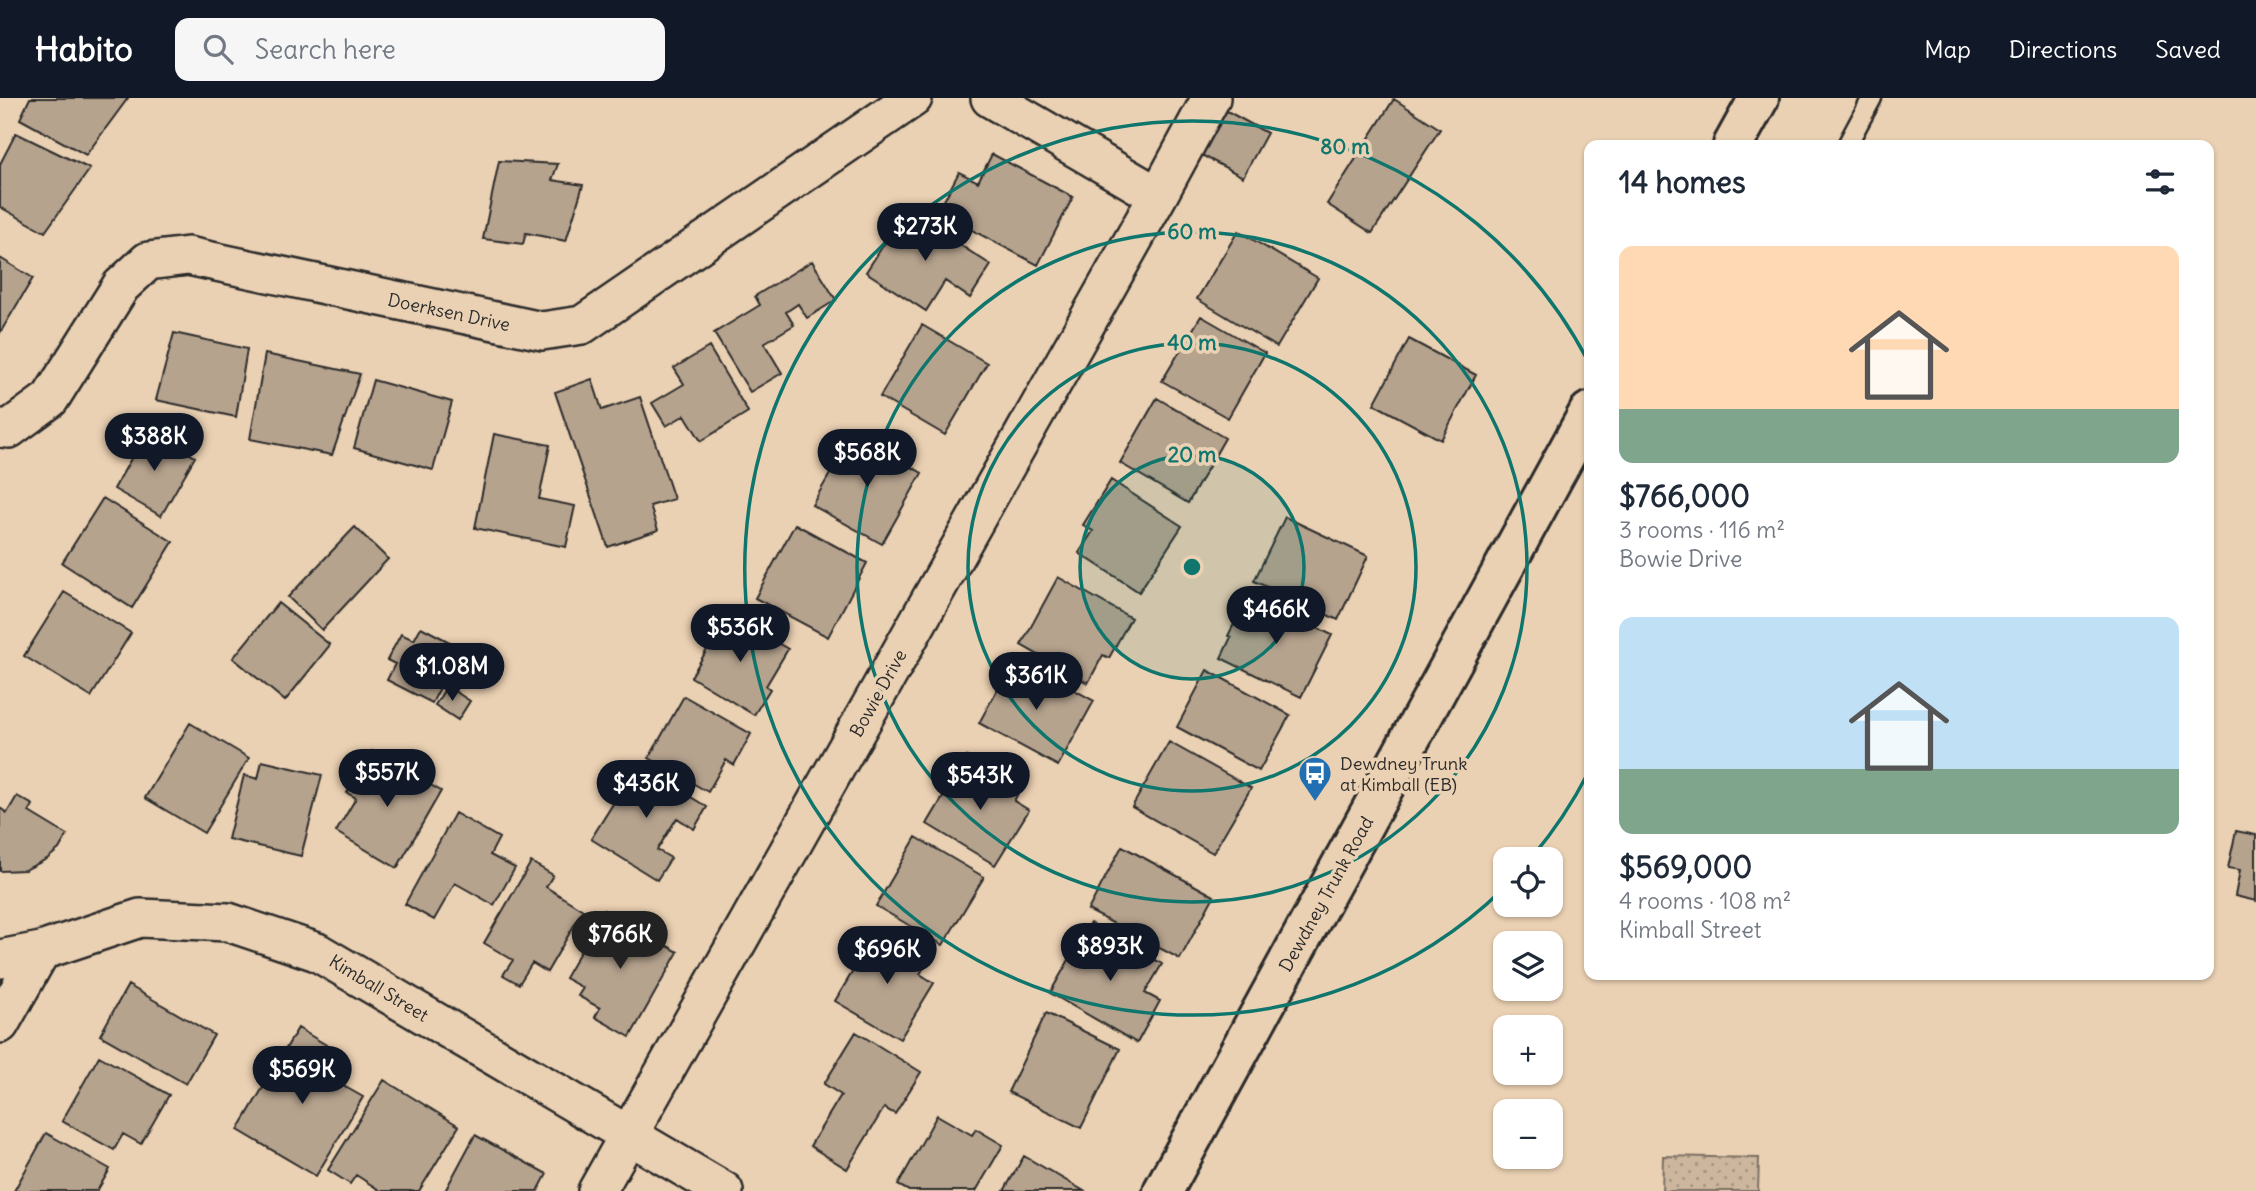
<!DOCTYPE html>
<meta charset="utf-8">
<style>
body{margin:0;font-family:Delius,sans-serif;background:#f6f6f7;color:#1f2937;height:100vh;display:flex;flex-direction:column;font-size:26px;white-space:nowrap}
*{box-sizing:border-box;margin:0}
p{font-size:23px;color:#747a83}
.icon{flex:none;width:38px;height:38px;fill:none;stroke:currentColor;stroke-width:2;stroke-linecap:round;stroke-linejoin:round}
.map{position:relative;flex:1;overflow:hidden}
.panel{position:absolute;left:1584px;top:42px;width:630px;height:840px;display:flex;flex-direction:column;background:#fff;border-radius:14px;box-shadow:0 2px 5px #0004}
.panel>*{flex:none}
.tools{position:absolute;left:1493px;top:749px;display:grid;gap:14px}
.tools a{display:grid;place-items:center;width:70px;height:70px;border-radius:14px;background:#fff;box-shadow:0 2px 5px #0004;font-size:35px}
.price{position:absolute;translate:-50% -60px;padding:0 16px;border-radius:24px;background:#111827;color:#fff;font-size:23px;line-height:46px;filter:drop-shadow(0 2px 4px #0008)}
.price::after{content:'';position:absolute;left:50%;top:42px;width:21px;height:16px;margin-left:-10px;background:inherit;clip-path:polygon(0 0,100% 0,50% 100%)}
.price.on{background:#222;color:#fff}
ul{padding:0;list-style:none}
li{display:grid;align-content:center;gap:14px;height:371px;padding:0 35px}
li span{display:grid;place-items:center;height:217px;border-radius:14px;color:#555}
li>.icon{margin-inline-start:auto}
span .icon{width:126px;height:126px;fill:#fffc;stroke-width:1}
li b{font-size:30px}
h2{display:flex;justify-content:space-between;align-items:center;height:84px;padding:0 35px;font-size:30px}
header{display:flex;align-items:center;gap:42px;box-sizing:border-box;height:98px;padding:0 35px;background:#111827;color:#fff}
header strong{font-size:33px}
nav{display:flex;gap:38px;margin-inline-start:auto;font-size:24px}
.search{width:490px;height:63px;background:#f6f6f7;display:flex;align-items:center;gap:18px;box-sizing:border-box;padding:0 24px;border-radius:14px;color:#747a83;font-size:26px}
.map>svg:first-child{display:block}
</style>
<header>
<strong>Habito</strong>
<div class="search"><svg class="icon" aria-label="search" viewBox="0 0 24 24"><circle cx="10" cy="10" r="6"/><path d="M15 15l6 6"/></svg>Search here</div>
<nav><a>Map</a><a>Directions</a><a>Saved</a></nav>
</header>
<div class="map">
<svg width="2256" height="1093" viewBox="0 0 2256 1093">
<defs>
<pattern id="park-dots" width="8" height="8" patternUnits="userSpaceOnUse" patternTransform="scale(1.75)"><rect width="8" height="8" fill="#ccb69d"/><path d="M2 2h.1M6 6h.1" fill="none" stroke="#a69480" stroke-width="1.8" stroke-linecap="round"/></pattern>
</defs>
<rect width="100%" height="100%" fill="#ebd1b3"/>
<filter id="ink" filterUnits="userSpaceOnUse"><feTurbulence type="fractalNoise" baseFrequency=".0143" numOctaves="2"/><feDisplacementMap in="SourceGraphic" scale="14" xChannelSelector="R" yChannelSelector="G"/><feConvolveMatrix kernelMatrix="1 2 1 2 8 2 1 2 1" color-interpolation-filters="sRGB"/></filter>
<g filter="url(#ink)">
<path fill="url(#park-dots)" stroke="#7c7064" stroke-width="2" d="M1663,1058L1759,1060L1758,1093H1662Z"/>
<path fill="#b6a38e" stroke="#2b2b2b" stroke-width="2" d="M30,0H128L86,57L20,21Z
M1394,1L1440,31L1372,135L1327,106Z
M1216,7L1267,35L1243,79L1192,52Z
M16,35L90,71L45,134L0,109V66Z
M992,56L1073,99L1038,167L938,114L959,74L978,84Z
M499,63L558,66L552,82L583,87L566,143L526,135L523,146L483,141Z
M906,112L991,167L970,200L945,183L926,213L866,174Z
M1238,133L1318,180L1277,249L1197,201Z
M0,160L33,180L0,235Z
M812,163L836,202L807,220L798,206L786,214L794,227L764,245L782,275L750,294L714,235L760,207L755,198Z
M1201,218L1265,255L1228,320L1162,283Z
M922,227L987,265L945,337L880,299Z
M174,235L247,251L236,319L156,302Z
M1409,241L1476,277L1441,342L1374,306Z
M709,249L748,314L701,343L685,317L666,328L652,305L684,286L674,270Z
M265,256L360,276L332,357L250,341Z
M592,281L602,312L640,299L674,401L650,408L658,432L608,449L555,294Z
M373,282L452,304L433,372L354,350Z
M1157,300L1225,340L1188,405L1120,365Z
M147,332L195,359L161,418L114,391Z
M494,336L550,347L539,401L575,408L566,449L475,430Z
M853,336L922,375L882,446L812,407Z
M1111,382L1182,428L1139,494L1079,455L1093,433L1083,427Z
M103,400L173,444L132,510L62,465Z
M1285,419L1368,458L1338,522L1254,483Z
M795,426L867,465L828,539L755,500Z
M355,429L388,461L322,532L288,499Z
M1058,479L1131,520L1109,560L1103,557L1088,585L1021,547Z
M64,494L131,535L91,599L24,558Z
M1249,496L1332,537L1301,599L1221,560L1231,539L1228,538Z
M278,505L330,547L285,603L233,560Z
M728,516L788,551L766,588L770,591L754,617L691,579Z
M421,529L461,550L432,605L387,582L395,566L387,562L401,536L414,542Z
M1015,559L1094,603L1058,668L979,625Z
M1207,572L1290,617L1259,673L1177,629Z
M447,588L470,603L458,622L435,607Z
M684,598L751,636L734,667L726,662L708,694L649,660Z
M190,625L249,660L204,735L145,700Z
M1169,644L1251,690L1213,755L1132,709Z
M372,653L441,693L397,770L336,734L356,700L347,695Z
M967,659L1020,691L1014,703L1029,712L995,767L927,726Z
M262,663L322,677L301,758L228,741L244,677L258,681Z
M638,666L707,709L694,731L677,720L657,752L671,760L657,782L591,741Z
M17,698L33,707L29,714L67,737L59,751L47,761L25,772L0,773V710L7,715Z
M455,715L499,740L490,757L515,770L494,807L455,785L434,822L405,806Z
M2236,733L2256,737V803L2235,798L2240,772L2228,770Z
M916,739L984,779L943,847L876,808Z
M1122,748L1214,798L1180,861L1088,812Z
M531,764L553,777L546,789L583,812L547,874L532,865L519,886L503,877L513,862L484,845Z
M604,812L678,854L630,939L595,919L600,910L578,898L583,890L565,880Z
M1090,825L1162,866L1145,895L1160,903L1137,945L1050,895Z
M877,833L927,864L920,876L934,885L900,941L835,903Z
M128,887L214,937L186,986L100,937Z
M1046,915L1120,951L1081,1030L1008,994Z
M298,930L338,954L324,977L363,999L316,1078L238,1032Z
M856,934L921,974L895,1016L884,1010L847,1071L810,1048L841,997L824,986Z
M99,958L169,997L141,1046L123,1036L114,1052L62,1023Z
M384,982L459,1028L419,1093H381L356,1077L350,1086L328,1072Z
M937,1017L972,1037L976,1031L1003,1047L976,1093H909L898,1087Z
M46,1035L110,1071L97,1093H14Z
M475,1037L547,1076L538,1093H445Z
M1024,1058L1084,1093H1004Z"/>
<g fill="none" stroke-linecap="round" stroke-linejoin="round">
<defs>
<path id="service" d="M1847,47L1872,0"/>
<path id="minor" d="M990,0L1158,98
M0,330L9,331L50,301L121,188L148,163L188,158L542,233L582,227L913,0
M0,861L41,853L140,820L228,824L317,854L724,1093
M0,926L41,853
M597,1093L1158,98L1211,0"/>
<path id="secondary" d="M1733,47L1759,0
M1163,1093L1589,314"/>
</defs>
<use href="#service" stroke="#2b2b2b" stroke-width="23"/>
<use href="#minor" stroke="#2b2b2b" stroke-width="42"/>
<use href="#secondary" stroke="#2b2b2b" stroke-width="44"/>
<use href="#service" stroke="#ebd1b3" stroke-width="18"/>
<use href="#minor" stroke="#ebd1b3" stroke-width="37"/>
<use href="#secondary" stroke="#ebd1b3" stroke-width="38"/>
</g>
</g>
<circle cx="1192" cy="469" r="112" fill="#0f766e" fill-opacity=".12"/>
<g fill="none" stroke="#0f766e" stroke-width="3.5">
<circle cx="1192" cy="469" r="112"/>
<circle cx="1192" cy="469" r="224"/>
<circle cx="1192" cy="469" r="335"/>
<path d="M1588 675A447 447 0 0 1 1532 759M1503 791A447 447 0 1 1 1588 263"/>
</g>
<defs>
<symbol id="bus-pin" viewBox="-11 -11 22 30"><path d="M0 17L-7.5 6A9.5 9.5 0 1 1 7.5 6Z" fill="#1f6fb2" stroke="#ebd1b3"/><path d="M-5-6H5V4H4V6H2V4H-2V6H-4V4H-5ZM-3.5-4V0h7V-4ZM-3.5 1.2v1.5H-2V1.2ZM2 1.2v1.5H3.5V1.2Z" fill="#fff"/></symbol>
</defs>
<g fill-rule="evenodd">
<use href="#bus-pin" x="1296" y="656" width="38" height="52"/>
</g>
<g text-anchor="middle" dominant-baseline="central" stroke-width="7" stroke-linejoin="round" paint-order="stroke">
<g font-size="18" fill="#2b2b2b" stroke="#ebd1b3">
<text transform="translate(449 214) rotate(12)">Doerksen Drive</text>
<text transform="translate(878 595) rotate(-61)">Bowie Drive</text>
<text transform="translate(1326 796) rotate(-61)">Dewdney Trunk Road</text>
<text transform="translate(379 890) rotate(31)">Kimball Street</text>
</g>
<g font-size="18" fill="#2b2b2b" stroke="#ebd1b3" text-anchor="start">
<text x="1340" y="665">Dewdney Trunk<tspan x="1340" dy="21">at Kimball (EB)</tspan></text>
</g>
</g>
<circle cx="1192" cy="469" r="10" fill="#0f766e" stroke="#ebd1b3" stroke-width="3.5"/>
<g font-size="21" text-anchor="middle" font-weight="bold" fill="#0f766e" stroke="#ebd1b3" stroke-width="7" stroke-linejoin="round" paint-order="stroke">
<text x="1345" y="56">80 m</text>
<text x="1192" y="141">60 m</text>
<text x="1192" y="252">40 m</text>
<text x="1192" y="364">20 m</text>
</g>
</svg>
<div class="tools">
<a><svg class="icon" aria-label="locate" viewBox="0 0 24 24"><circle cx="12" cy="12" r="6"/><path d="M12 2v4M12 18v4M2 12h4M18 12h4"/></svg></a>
<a><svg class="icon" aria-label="layers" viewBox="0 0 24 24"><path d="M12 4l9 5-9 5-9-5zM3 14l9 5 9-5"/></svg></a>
<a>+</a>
<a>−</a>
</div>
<b class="price" style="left:925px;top:165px">$273K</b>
<b class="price" style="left:154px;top:375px">$388K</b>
<b class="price" style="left:867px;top:391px">$568K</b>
<b class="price" style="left:1276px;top:548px">$466K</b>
<b class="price" style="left:740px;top:566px">$536K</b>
<b class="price" style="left:452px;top:605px">$1.08M</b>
<b class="price" style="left:1036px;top:614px">$361K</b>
<b class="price" style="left:387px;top:711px">$557K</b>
<b class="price" style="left:980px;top:714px">$543K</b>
<b class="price" style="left:646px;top:722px">$436K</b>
<b class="price on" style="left:620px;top:873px">$766K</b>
<b class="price" style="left:1110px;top:885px">$893K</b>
<b class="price" style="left:887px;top:888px">$696K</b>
<b class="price" style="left:302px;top:1008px">$569K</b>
<section class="panel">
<h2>14 homes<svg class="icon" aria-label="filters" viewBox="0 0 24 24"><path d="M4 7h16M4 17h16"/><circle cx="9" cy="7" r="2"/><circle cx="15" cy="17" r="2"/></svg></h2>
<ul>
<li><span style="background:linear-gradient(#ffd9b3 75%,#7fa58c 0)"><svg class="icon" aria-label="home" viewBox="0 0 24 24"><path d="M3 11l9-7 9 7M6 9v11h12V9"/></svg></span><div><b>$766,000</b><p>3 rooms · 116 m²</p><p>Bowie Drive</p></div></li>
<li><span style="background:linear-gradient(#bfe0f5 70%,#7fa58c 0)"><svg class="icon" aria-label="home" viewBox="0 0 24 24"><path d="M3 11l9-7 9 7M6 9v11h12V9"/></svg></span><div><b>$569,000</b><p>4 rooms · 108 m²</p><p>Kimball Street</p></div></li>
</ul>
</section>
</div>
